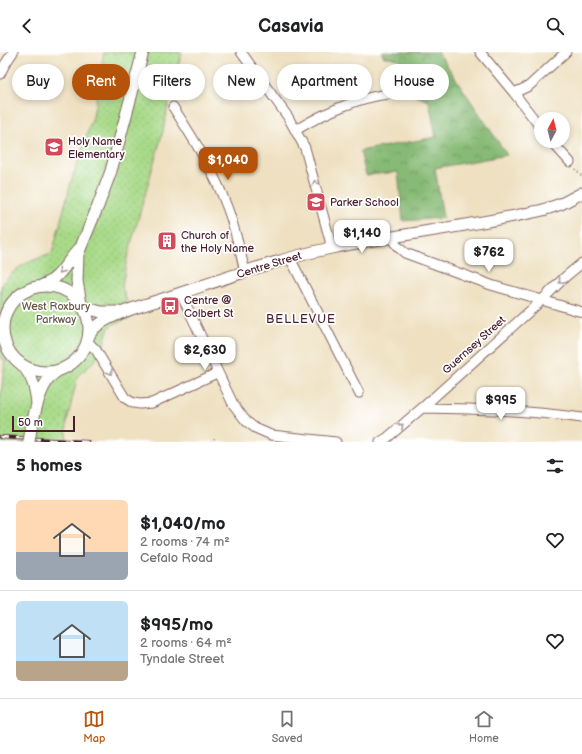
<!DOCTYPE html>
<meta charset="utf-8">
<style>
body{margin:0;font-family:"Balsamiq Sans",sans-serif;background:#f6f6f6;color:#202124;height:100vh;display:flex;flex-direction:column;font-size:15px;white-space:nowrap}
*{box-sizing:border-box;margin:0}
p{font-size:13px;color:#757577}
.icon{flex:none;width:22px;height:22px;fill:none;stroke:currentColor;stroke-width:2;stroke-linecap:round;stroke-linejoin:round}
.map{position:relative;height:390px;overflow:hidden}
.details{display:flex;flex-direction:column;background:#fff;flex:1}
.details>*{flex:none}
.guide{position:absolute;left:12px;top:12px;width:558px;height:36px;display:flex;gap:8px}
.needle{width:26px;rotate:7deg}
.controls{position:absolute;left:534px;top:60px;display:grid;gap:8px}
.controls a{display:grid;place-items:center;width:36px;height:36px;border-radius:50%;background:#fff;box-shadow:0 2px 6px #0003;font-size:20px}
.scale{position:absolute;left:12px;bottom:10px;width:63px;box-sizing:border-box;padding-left:4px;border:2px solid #4a1f2b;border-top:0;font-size:11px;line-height:14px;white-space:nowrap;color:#4a1f2b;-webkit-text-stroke:3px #fff;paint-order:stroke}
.price{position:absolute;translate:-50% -34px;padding:0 9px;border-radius:8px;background:#fff;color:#222;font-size:13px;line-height:26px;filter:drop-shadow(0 1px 2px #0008)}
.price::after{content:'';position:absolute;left:50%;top:24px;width:12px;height:9px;margin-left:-6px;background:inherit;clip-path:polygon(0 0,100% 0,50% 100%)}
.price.on{background:#b45309;color:#fff}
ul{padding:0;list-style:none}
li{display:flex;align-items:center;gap:12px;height:100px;padding:0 16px}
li+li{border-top:1px solid #e0e0e0}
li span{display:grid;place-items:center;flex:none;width:112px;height:80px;border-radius:6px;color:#555}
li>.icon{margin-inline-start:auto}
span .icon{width:48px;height:48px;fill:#fffc;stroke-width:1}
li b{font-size:17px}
h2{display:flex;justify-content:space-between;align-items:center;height:48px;padding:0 16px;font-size:17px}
.tag{padding:0 14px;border-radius:18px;background:#fff;box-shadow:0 2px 6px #0003;font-size:14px;line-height:36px}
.tag.on{background:#b45309;color:#fff}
header{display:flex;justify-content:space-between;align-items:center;height:52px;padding:0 16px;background:#fff;font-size:18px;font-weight:700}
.tab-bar{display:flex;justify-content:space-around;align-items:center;height:56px;border-top:1px solid #e0e0e0;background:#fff;font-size:11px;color:#757577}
.tab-bar a{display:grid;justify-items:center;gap:2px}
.tab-bar .on{color:#b45309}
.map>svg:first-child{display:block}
</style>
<header><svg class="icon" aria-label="back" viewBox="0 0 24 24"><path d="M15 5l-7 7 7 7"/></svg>Casavia<svg class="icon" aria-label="search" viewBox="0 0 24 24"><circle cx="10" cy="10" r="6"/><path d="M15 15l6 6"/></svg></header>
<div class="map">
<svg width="582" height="390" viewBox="0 0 582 390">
<defs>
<pattern id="green-dots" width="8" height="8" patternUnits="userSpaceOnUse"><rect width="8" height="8" fill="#a9da89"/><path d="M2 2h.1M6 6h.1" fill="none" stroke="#93bb76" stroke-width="1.8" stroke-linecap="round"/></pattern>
<pattern id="forest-crowns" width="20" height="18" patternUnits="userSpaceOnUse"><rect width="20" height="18" fill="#86ba75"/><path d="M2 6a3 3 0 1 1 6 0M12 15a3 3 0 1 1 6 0" fill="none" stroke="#709760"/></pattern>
</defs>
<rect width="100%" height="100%" fill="#fff"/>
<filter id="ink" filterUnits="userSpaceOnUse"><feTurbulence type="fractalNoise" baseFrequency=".025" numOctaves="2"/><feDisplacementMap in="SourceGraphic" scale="8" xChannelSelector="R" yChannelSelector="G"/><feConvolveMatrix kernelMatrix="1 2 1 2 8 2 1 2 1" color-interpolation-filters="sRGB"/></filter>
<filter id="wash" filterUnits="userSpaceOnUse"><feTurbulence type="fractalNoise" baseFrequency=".012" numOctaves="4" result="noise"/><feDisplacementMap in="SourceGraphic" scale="16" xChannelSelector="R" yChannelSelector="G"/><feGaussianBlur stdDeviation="0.9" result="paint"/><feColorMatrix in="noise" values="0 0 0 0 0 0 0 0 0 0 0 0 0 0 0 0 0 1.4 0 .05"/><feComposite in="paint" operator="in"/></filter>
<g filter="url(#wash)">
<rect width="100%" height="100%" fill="#eee0c0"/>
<path fill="url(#green-dots)" stroke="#7a7c5a" d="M104,0H182L169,48L163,79L127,206L122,235L132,265C126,268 113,271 109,276C106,280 106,287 104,292C99,306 90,314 78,323L67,369L66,390H0V351L5,308L0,306C0,296 0,240 1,235C10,216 34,207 52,202L71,130L93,65Z"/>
<path fill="url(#forest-crowns)" stroke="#686c50" d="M381,0H438L507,103L435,116L443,166L403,169L398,120L366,123L360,99L436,85L429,49L406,40L412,19C404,9 397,5 384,5Z"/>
</g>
<g filter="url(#ink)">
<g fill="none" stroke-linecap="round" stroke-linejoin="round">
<defs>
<path id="minor" d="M241,0L288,65L305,96L332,196
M480,0L514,41L529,34L566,0
M0,22L4,14L13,0
M514,41L541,76
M173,55C193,86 214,119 227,155C235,176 240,198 245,220
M296,78C322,62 358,45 389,42
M551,89L570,110
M391,186L398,195L405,201L491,233L582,260
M290,206L359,341
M181,242L233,352L246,369L255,376L271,383L336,390
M87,289L96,298L125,346L133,351L140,352L152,351L217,321
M422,356C475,357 529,358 582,366
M380,390L387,386L422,356L542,248L565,225L582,211"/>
<path id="major" d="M43,233C60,227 67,209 79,197
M3 277a43 43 0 1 1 86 0a43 43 0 1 1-86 0Z
M81,252L77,229L78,202L98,154L111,119L143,0
M83,255L101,260H119
M89,284C96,265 145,253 163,247C218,229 274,208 331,196C401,182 473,174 543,158L561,152L582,141
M22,313C32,323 36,338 37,352
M31,377C35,359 41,327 59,318"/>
</defs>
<use href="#minor" stroke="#83635f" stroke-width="11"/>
<use href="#major" stroke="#83635f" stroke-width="13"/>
<path stroke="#83635f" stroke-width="1.5" stroke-dasharray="1 3" stroke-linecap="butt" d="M575,117L582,124
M211,390L215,386"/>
<use href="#minor" stroke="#fff" stroke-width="9"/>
<use href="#major" stroke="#fff" stroke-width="11"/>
<defs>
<path id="rail" d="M0,385L88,390"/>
</defs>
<use href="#rail" stroke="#4a1f2b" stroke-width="4"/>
<use href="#rail" stroke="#fff" stroke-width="2.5" stroke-dasharray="8" stroke-linecap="butt"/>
<defs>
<path id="major-bridge" d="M29,390L31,377"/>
</defs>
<use href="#major-bridge" stroke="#83635f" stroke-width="13" stroke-linecap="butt"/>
<use href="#major-bridge" stroke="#fff" stroke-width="11"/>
</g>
<defs><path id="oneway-chevron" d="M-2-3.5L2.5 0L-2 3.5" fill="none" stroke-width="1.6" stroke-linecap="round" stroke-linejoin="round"/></defs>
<g stroke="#ae9aa0">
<use href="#oneway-chevron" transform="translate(315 131) rotate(-105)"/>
<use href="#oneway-chevron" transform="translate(61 219) rotate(125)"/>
<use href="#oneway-chevron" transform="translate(561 229) rotate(132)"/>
<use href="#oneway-chevron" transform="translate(110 320) rotate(60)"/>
<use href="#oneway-chevron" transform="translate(401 374) rotate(-42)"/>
</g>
</g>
<defs>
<symbol id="school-square" viewBox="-11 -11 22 22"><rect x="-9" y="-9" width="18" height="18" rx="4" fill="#d1495b" stroke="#fff"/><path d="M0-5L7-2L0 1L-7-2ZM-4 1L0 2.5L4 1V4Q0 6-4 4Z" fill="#fff"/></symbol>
<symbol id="building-square" viewBox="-11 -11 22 22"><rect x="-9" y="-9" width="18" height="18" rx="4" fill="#d1495b" stroke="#fff"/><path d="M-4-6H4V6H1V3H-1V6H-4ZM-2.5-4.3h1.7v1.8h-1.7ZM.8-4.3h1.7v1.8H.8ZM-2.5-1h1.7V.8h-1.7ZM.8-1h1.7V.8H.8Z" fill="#fff"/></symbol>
<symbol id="bus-square" viewBox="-11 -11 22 22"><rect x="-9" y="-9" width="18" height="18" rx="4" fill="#d1495b" stroke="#fff"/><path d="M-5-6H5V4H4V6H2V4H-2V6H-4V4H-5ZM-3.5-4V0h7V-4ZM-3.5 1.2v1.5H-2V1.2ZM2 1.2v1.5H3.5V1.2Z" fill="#fff"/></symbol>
</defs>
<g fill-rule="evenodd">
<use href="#school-square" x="43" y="84" width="22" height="22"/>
<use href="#school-square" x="305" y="139" width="22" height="22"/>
<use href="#building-square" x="156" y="178" width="22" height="22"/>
<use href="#bus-square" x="159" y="243" width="22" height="22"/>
</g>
<g text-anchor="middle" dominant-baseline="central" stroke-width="3.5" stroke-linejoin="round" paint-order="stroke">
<g font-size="11" fill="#4a1f2b" stroke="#fff" text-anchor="start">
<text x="68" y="89">Holy Name<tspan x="68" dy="13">Elementary</tspan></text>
<text x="330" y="150">Parker School</text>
<text x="181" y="183">Church of<tspan x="181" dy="13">the Holy Name</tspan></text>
<text x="184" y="248">Centre @<tspan x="184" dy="13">Colbert St</tspan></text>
</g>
<g font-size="11" fill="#4a1f2b" stroke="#fff">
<text transform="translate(269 213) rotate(-17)">Centre Street</text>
<text transform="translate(474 293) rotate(-42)">Guernsey Street</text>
</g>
<g font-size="11" fill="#665747" stroke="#fff">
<text x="56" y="254">West Roxbury<tspan x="56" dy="13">Parkway</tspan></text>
</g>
<g font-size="12" letter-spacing="1" fill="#4a1f2b" stroke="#fff">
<text x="301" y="267">BELLEVUE</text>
</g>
</g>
</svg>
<div class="controls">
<a><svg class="needle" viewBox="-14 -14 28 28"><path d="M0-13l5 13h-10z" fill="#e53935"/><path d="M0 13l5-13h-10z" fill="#757577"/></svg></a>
</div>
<div class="scale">50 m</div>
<b class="price on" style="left:228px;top:129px">$1,040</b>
<b class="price" style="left:362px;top:202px">$1,140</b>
<b class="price" style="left:489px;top:221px">$762</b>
<b class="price" style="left:205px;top:319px">$2,630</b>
<b class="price" style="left:501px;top:369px">$995</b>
<div class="guide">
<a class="tag">Buy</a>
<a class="tag on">Rent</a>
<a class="tag">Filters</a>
<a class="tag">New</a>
<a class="tag">Apartment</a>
<a class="tag">House</a>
</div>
</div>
<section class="details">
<h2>5 homes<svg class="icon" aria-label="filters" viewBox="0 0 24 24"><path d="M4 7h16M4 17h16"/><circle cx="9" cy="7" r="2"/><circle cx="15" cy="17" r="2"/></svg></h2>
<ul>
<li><span style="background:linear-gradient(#ffd9b3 65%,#9aa5b1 0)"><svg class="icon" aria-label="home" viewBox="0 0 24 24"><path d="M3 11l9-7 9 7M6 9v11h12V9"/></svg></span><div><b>$1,040/mo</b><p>2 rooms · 74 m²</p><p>Cefalo Road</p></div><svg class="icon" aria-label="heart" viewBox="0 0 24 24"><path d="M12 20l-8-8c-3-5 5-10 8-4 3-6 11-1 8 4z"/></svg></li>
<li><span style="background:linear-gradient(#bfe0f5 75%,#b9a48a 0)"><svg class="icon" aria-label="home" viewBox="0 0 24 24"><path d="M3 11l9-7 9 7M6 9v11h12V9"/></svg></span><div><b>$995/mo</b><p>2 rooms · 64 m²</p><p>Tyndale Street</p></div><svg class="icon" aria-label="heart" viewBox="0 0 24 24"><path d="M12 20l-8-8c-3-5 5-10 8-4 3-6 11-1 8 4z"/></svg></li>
</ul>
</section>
<nav class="tab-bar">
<a class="on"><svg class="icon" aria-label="map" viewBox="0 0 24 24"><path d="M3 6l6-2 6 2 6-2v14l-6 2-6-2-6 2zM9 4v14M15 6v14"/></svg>Map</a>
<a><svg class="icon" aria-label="saved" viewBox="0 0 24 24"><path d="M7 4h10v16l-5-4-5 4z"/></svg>Saved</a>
<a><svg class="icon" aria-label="home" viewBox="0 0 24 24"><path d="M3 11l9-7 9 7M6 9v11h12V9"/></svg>Home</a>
</nav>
